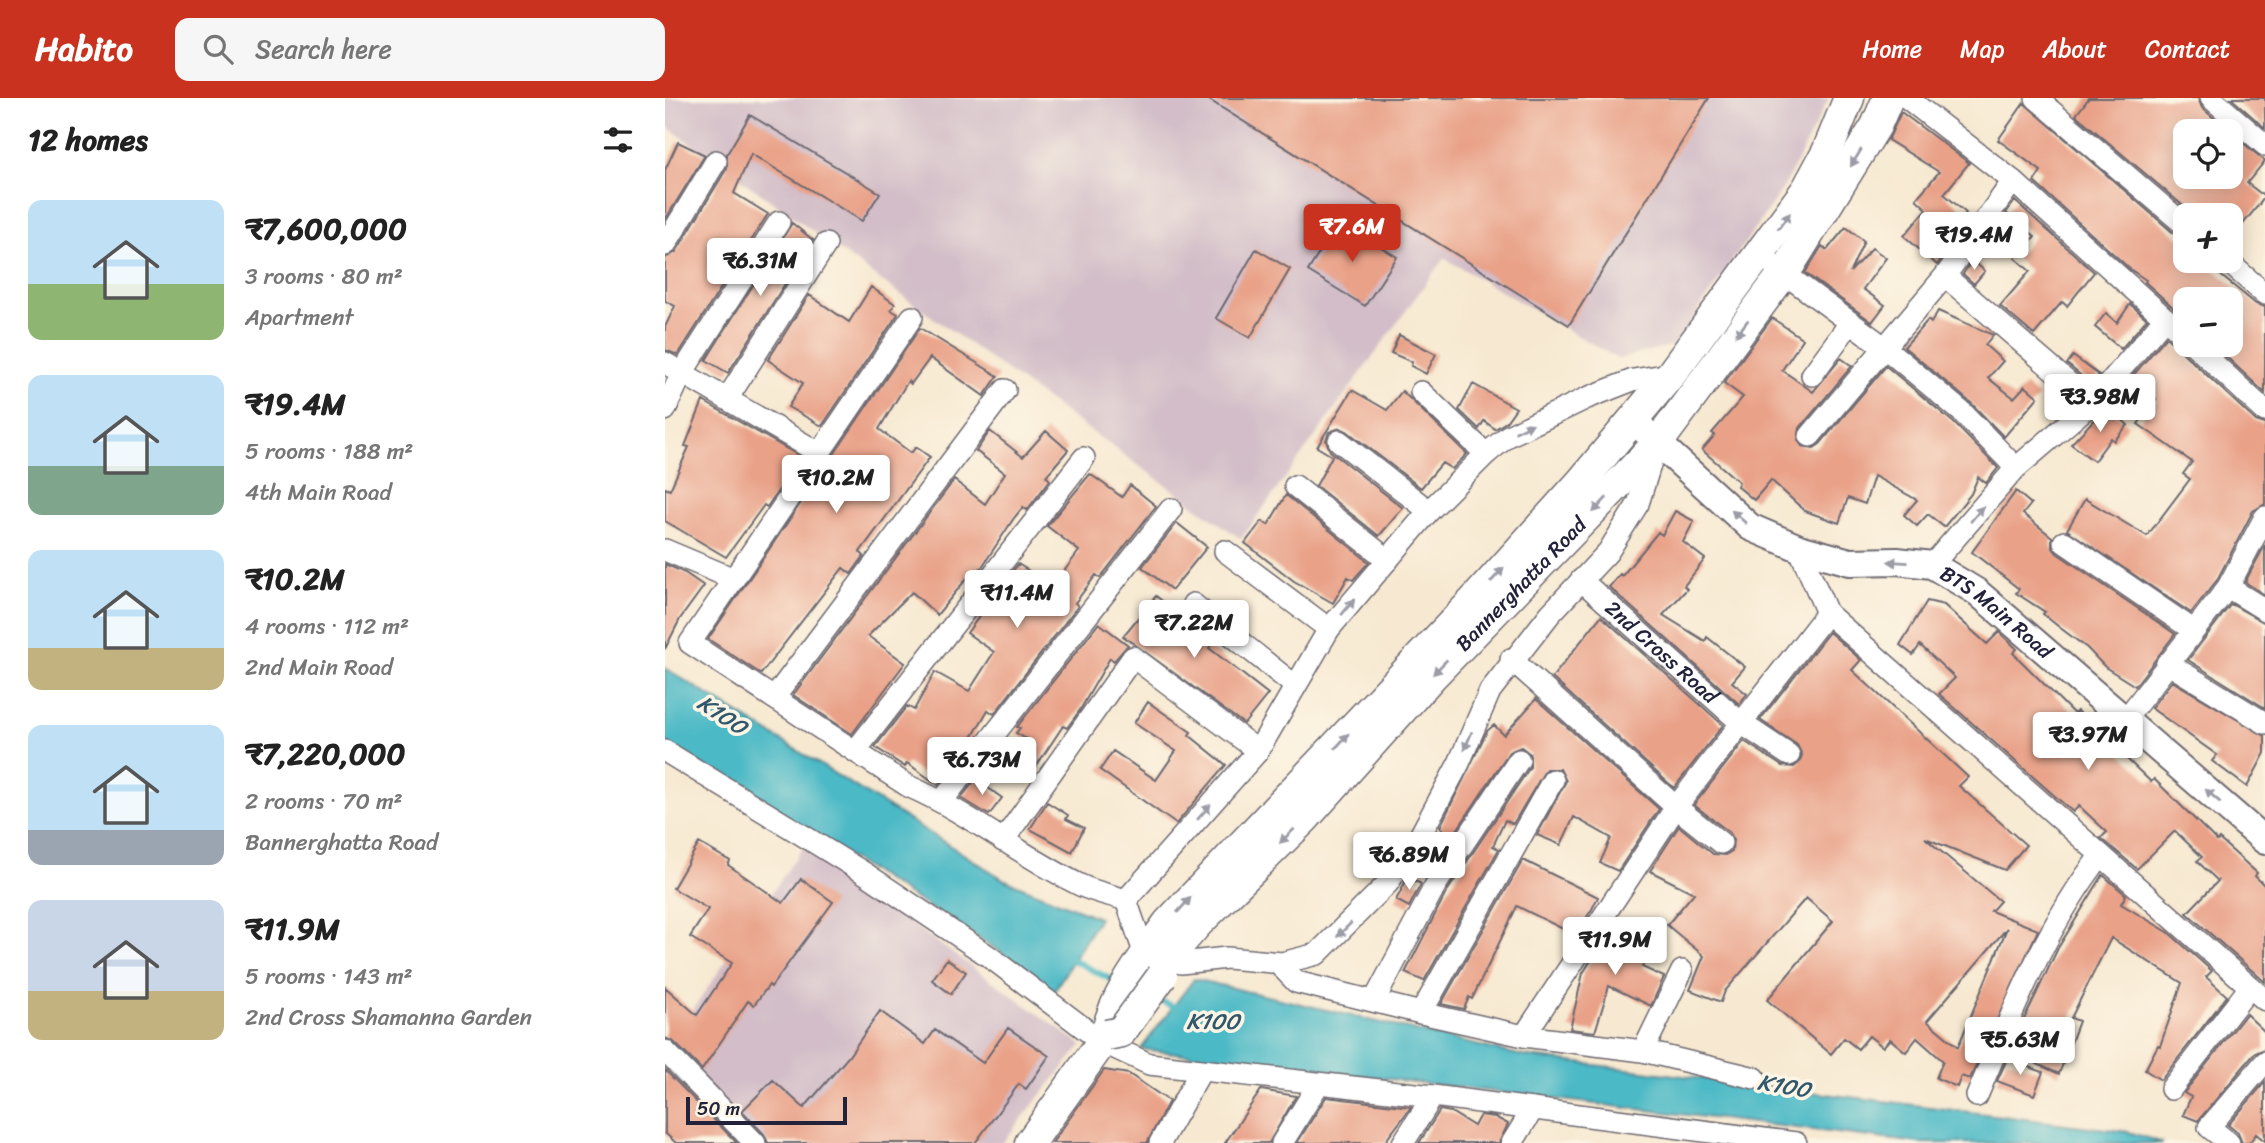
<!DOCTYPE html>
<meta charset="utf-8">
<style>
body{margin:0;font-family:Sriracha,sans-serif;background:#f6f6f6;color:#222;height:100vh;display:flex;flex-direction:column;font-size:26px;white-space:nowrap}
*{box-sizing:border-box;margin:0}
p{font-size:23px;color:#767676}
.icon{flex:none;width:38px;height:38px;fill:none;stroke:currentColor;stroke-width:2;stroke-linecap:round;stroke-linejoin:round}
.map{position:relative;flex:1;overflow:hidden}
.panel{display:flex;flex-direction:column;background:#fff;width:665px}
.panel>*{flex:none}
.tools{position:absolute;left:1508px;top:21px;display:grid;gap:14px}
.tools a{display:grid;place-items:center;width:70px;height:70px;border-radius:14px;background:#fff;box-shadow:0 4px 18px #0003;font-size:35px}
.scale{position:absolute;left:21px;bottom:18px;width:161px;box-sizing:border-box;padding-left:7px;border:4px solid #22223b;border-top:0;font-size:19px;line-height:24px;white-space:nowrap;color:#22223b;-webkit-text-stroke:5px #fcf5e5;paint-order:stroke}
.price{position:absolute;translate:-50% -60px;padding:0 16px;border-radius:7px;background:#fff;color:#222;font-size:23px;line-height:46px;filter:drop-shadow(0 2px 4px #0008)}
.price::after{content:'';position:absolute;left:50%;top:42px;width:21px;height:16px;margin-left:-10px;background:inherit;clip-path:polygon(0 0,100% 0,50% 100%)}
.price.selected{background:#c8321e;color:#fff}
ul{padding:0;list-style:none}
li{display:flex;align-items:center;gap:21px;height:175px;padding:0 28px}
li span{display:grid;place-items:center;flex:none;width:196px;height:140px;border-radius:14px;color:#555}
li>.icon{margin-inline-start:auto}
span .icon{width:84px;height:84px;fill:#fffc;stroke-width:1}
li b{font-size:30px}
h2{display:flex;justify-content:space-between;align-items:center;height:84px;padding:0 28px;font-size:30px}
header{display:flex;align-items:center;gap:42px;box-sizing:border-box;height:98px;padding:0 35px;background:#c8321e;color:#fff}
header strong{font-size:33px}
nav{display:flex;gap:38px;margin-inline-start:auto;font-size:24px}
.search{width:490px;height:63px;background:#f6f6f6;display:flex;align-items:center;gap:18px;box-sizing:border-box;padding:0 24px;border-radius:14px;color:#767676;font-size:26px}
main{display:flex;flex:1;min-height:0}
.map>svg:first-child{display:block}
</style>
<header>
<strong>Habito</strong>
<div class="search"><svg class="icon" aria-label="search" viewBox="0 0 24 24"><circle cx="10" cy="10" r="6"/><path d="M15 15l6 6"/></svg>Search here</div>
<nav><a>Home</a><a>Map</a><a>About</a><a>Contact</a></nav>
</header>
<main>
<section class="panel">
<h2>12 homes<svg class="icon" aria-label="filters" viewBox="0 0 24 24"><path d="M4 7h16M4 17h16"/><circle cx="9" cy="7" r="2"/><circle cx="15" cy="17" r="2"/></svg></h2>
<ul>
<li><span style="background:linear-gradient(#bfe0f5 60%,#8fb573 0)"><svg class="icon" aria-label="home" viewBox="0 0 24 24"><path d="M3 11l9-7 9 7M6 9v11h12V9"/></svg></span><div><b>₹7,600,000</b><p>3 rooms · 80 m²</p><p>Apartment</p></div></li>
<li><span style="background:linear-gradient(#bfe0f5 65%,#7fa58c 0)"><svg class="icon" aria-label="home" viewBox="0 0 24 24"><path d="M3 11l9-7 9 7M6 9v11h12V9"/></svg></span><div><b>₹19.4M</b><p>5 rooms · 188 m²</p><p>4th Main Road</p></div></li>
<li><span style="background:linear-gradient(#bfe0f5 70%,#c2b280 0)"><svg class="icon" aria-label="home" viewBox="0 0 24 24"><path d="M3 11l9-7 9 7M6 9v11h12V9"/></svg></span><div><b>₹10.2M</b><p>4 rooms · 112 m²</p><p>2nd Main Road</p></div></li>
<li><span style="background:linear-gradient(#bfe0f5 75%,#9aa5b1 0)"><svg class="icon" aria-label="home" viewBox="0 0 24 24"><path d="M3 11l9-7 9 7M6 9v11h12V9"/></svg></span><div><b>₹7,220,000</b><p>2 rooms · 70 m²</p><p>Bannerghatta Road</p></div></li>
<li><span style="background:linear-gradient(#c9d6e8 65%,#c2b280 0)"><svg class="icon" aria-label="home" viewBox="0 0 24 24"><path d="M3 11l9-7 9 7M6 9v11h12V9"/></svg></span><div><b>₹11.9M</b><p>5 rooms · 143 m²</p><p>2nd Cross Shamanna Garden</p></div></li>
</ul>
</section>
<div class="map">
<svg width="1600" height="1045" viewBox="0 0 1600 1045">
<rect width="100%" height="100%" fill="#fcf5e5"/>
<filter id="ink" filterUnits="userSpaceOnUse"><feTurbulence type="fractalNoise" baseFrequency=".0143" numOctaves="2"/><feDisplacementMap in="SourceGraphic" scale="14" xChannelSelector="R" yChannelSelector="G"/><feConvolveMatrix kernelMatrix="1 2 1 2 8 2 1 2 1" color-interpolation-filters="sRGB"/></filter>
<filter id="wash" filterUnits="userSpaceOnUse"><feTurbulence type="fractalNoise" baseFrequency=".00686" numOctaves="4" result="noise"/><feDisplacementMap in="SourceGraphic" scale="28" xChannelSelector="R" yChannelSelector="G"/><feGaussianBlur stdDeviation="1.57" result="paint"/><feColorMatrix in="noise" values="0 0 0 0 0 0 0 0 0 0 0 0 0 0 0 0 0 1.4 0 .05"/><feComposite in="paint" operator="in"/></filter>
<g filter="url(#wash)">
<rect width="100%" height="100%" fill="#f7e9d1"/>
<path fill="#d2bdc8" d="M0,0H1164L1120,87L1009,247L953,261L779,160L576,441L0,27Z
M138,749L417,947L337,1045H95L2,950Z"/>
<path fill="#4bb9c6" stroke="#366e80" stroke-width="2" d="M0,570L340,782L434,820L389,893L336,854L0,645Z
M529,881L858,958L1464,1034L1498,1045H1255L476,951Z"/>
<g fill="none" stroke-linecap="round" stroke-linejoin="round">
<path stroke="#4bb9c6" stroke-width="6" d="M400,858L453,885
M492,901L514,911"/>
</g>
<g id="blocks">
<path fill="#e9a188" fill-rule="evenodd" d="M541,0H1044L904,227Z
M1424,0H1533L1537,10L1564,33H1521V79H1566V35L1600,63L1582,85L1600,99L1566,141V117H1529L1411,17Z
M1566,0H1600V30Z
M1359,5L1512,138L1521,141V163H1538L1591,206L1600,209V295L1555,253L1559,247H1566V201H1521V221L1480,184L1481,182L1466,172L1369,84L1376,73L1333,42Z
M1236,14L1304,65L1279,96L1301,115L1280,139L1288,145L1272,167L1239,138L1262,111L1251,101L1274,74L1223,42Z
M85,17L215,95L197,123L86,56L69,95L103,116L13,257L0,252V229L10,208L0,203V160L11,154L62,70V56Z
M13,44L40,57L0,122V72Z
M1350,103L1429,174L1402,208L1397,204L1369,237L1335,208L1365,173L1350,160L1370,138L1341,115Z
M674,123L732,159L700,208L643,173Z
M127,125L148,142L63,275L41,262Z
M1181,129L1199,143L1185,174L1207,150L1221,160L1198,191L1220,207L1207,224L1140,175L1157,148L1162,152Z
M591,151L625,171L585,240L551,220Z
M1307,162L1320,173L1309,186L1298,176Z
M206,189L230,206L226,212L233,216L157,328L123,309L138,285L103,262L144,197L184,224Z
M1465,206L1482,221L1456,251L1430,229L1441,215L1452,225Z
M1273,213L1328,237L1320,247L1338,263L1323,280L1349,300L1360,288L1373,299L1339,339L1306,305L1239,249L1263,222L1266,225Z
M1107,220L1138,241L1117,272L1148,294L1176,260L1187,268L1135,330L1133,342L1137,348L1149,350L1155,346L1221,268L1289,325L1333,370L1321,385L1313,379L1306,396L1279,429L1263,416L1252,428L1239,417L1252,402L1209,378L1200,406L1183,400L1174,425L1140,413L1106,382L1089,402L1072,388L1074,384L1037,352L1050,337L1047,335L1078,299L1059,285Z
M255,230L333,278L319,298L265,260L246,286L243,283L214,331L246,355L251,349L265,359L195,454L199,458L186,476L178,470L96,576L43,541Z
M734,237L771,256L761,276L746,268L747,264L726,255Z
M1501,239L1591,323L1600,326V406L1588,413L1552,482L1526,515L1402,432L1420,401L1482,438L1525,381L1518,376L1527,364L1473,326L1491,301L1465,281Z
M1408,258L1434,277L1426,286L1402,266Z
M808,286L851,310L841,324L830,331L819,323L814,331L794,312Z
M687,292L722,312L737,293L802,356L787,371L777,365L756,390L682,333L675,330L664,334L661,342L665,353L738,410L714,438L651,388L667,358L652,349Z
M38,303L136,359L102,409L99,407L61,459L0,423V390L5,392L24,349L20,348Z
M1442,308L1463,327L1449,343L1446,340L1429,363L1406,346Z
M325,333L358,359L381,333L403,352L381,378L385,382L362,412L358,409L349,420L317,469L305,482L302,480L272,517L247,494L203,538L240,565L187,636L128,597L289,382L320,406L340,375L311,353Z
M425,376L457,399L465,387L491,408L435,480L431,477L410,505L413,508L329,616L323,612L298,655L273,687L242,665L240,669L210,649L242,608L249,612L270,574L304,593L329,554L302,535L353,466L388,488L414,453L382,428Z
M1351,393L1366,406L1358,416L1387,439V449L1392,455L1510,536L1470,588L1440,569L1422,550L1394,529L1378,516L1380,514L1351,495L1354,491L1307,454Z
M621,397L704,464L688,482L683,479L668,505L629,483L580,445L597,423L603,427Z
M1010,413L1029,423L1018,444L1040,461L1019,488L1022,491L998,517L1040,543L1042,539L1080,569L1067,584L1082,596L1074,606L944,489L955,476L957,478L993,434L997,437Z
M512,425L542,449L507,492L477,469Z
M1600,447V497L1580,484Z
M0,466L20,475L39,488L15,521L0,551Z
M491,498L548,544L544,550L603,596L579,626L458,538Z
M1262,503L1279,507L1322,546L1334,534L1352,551L1348,555L1409,616L1412,613L1486,684L1489,681L1552,743L1554,741L1592,775L1590,778L1600,788V884L1522,815L1553,783L1532,763L1537,759L1510,733L1472,771L1436,740L1442,734L1414,708L1408,714L1274,596L1290,580L1255,547L1248,557L1235,547Z
M1566,506L1600,525V610L1523,562Z
M936,518L1058,627L1009,690L887,580Z
M434,525L463,547L449,563L445,560L415,612L402,630L398,628L366,676L351,667L365,643L351,635L355,630L352,629Z
M1164,534L1196,562L1187,572L1303,679L1294,688L1361,747L1340,772L1260,740L1335,803L1326,813L1373,832L1305,981L1296,978L1292,989L1271,980L1278,963L1252,940L1241,954L1225,941L1218,949L1204,938L1193,951L1179,940L1166,956L1102,902L1168,823L1141,800L1060,893L1056,904L1025,892L1039,858L1002,827L1029,795L985,773L1014,728L1048,756L1060,757L1067,753L1068,741L1065,735L1029,707L1079,643L1117,668L1129,669L1134,665L1137,657L1132,647L1095,622ZM1342,830L1293,949L1262,923Z
M1507,583L1600,638V655L1582,689L1547,663L1552,657L1486,610Z
M871,601L994,711L953,773L935,765L946,740L909,719L896,747L872,737L901,683L895,671H881L848,726L840,722L828,748L834,751L759,883L740,875L781,795L865,669V656L856,649L844,654L786,741L775,729L822,633L829,627L839,637Z
M483,604L526,634L524,637L561,667L511,726L435,672L448,653L491,682L511,653L469,625Z
M311,681L337,700L324,717L296,700Z
M382,704L403,717L401,721L419,730L407,754L365,731Z
M34,745L65,763L63,767L118,805L136,781L168,804L106,889L104,887L89,907L83,903L37,972L9,944L0,940V889L32,917L67,865L25,839L43,811L8,790Z
M858,762L933,799L927,811L910,837L852,808L807,901L804,899L799,911L776,906Z
M1438,777L1461,797L1456,806L1503,834L1547,873L1541,879L1562,898L1496,982L1480,972L1493,947L1495,948L1517,885L1446,840L1406,920L1414,923L1394,976L1372,966L1384,941L1355,930L1393,850Z
M743,779L756,786L744,809L731,802Z
M949,827L988,848L977,869L999,879L986,908L944,888L930,934L905,931L918,875Z
M282,861L301,874L286,896L267,882Z
M215,913L260,946L270,932L318,965L343,930L384,958L361,991L354,986L310,1045H103L99,1036L77,1013L108,982L139,1010L184,958Z
M1581,916L1600,934V951L1590,955L1533,1023L1518,1017L1526,999L1519,995Z
M1342,961L1378,974L1369,997L1332,983Z
M0,972L72,1045H11L0,1035Z
M439,972L464,976L504,1003L482,1045H387Z
M1600,984V1043L1591,1036L1584,1045H1577L1573,1035L1563,1027Z
M596,992L631,998L604,1045H560Z
M661,999L746,1009L719,1045H632Z
M775,1012L786,1014L809,1028L815,1017L830,1019L843,1026L834,1045H754Z"/>
</g>
</g>
<g filter="url(#ink)">
<use href="#blocks" fill-opacity="0" stroke="#6d6870" stroke-width="2"/>
<g fill="none" stroke-linecap="round" stroke-linejoin="round">
<defs>
<g id="minor">
<path d="M1242,0L1348,83L1521,239"/>
<path d="M1371,0L1521,128"/>
<path d="M1546,0L1600,47"/>
<path d="M0,147L51,63"/>
<path d="M1562,163L1600,196"/>
<path d="M1109,168L1219,249L1298,315L1351,370"/>
<path d="M1280,178L1427,305"/>
<path d="M247,219L25,545L243,688C304,714 355,758 415,787C429,794 446,797 461,802"/>
<path d="M1529,247L1600,313"/>
<path d="M0,265L154,355"/>
<path d="M1147,277L1185,225"/>
<path d="M756,294L821,356"/>
<path d="M62,301L161,146"/>
<path d="M0,312L17,275L114,124"/>
<path d="M1145,338L1280,178L1348,83"/>
<path d="M674,343L764,413"/>
<path d="M630,388L723,462"/>
<path d="M1399,444L1528,532"/>
<path d="M1134,450L1162,515L1600,902"/>
<path d="M0,452L69,481"/>
<path d="M560,453L664,531"/>
<path d="M1267,467L1351,370L1427,305L1500,220"/>
<path id="s1" d="M916,482L1076,625L1124,657"/>
<path d="M1563,489L1600,512"/>
<path d="M528,506L629,587"/>
<path d="M846,561L1011,709L1056,745"/>
<path d="M1502,565L1600,625"/>
<path d="M109,600L340,292"/>
<path d="M1460,622L1563,489L1600,419"/>
<path d="M191,652L419,360"/>
<path d="M0,653L201,776L325,859L437,944L484,966L768,998L1131,1045"/>
<path d="M277,703L506,411"/>
<path d="M338,743L468,559L593,653"/>
<path d="M461,802L593,653L664,531L764,413L821,356L843,338L922,300L968,282L1006,276"/>
<path d="M461,802L480,857"/>
<path d="M516,865L562,860L617,865L652,856L723,785L756,736L794,665L825,593L885,516L943,454L973,406L990,351"/>
<path d="M613,865L631,884L756,915L859,938L978,953L1090,980"/>
<path d="M709,903L770,788L854,662"/>
<path d="M756,915L888,682"/>
<path d="M859,938L1011,709L1162,515"/>
<path d="M0,953L90,1045"/>
<path d="M978,953L1017,873"/>
<path d="M1506,991L1585,889"/>
<path d="M1312,998C1348,913 1379,831 1436,757"/>
<path d="M495,1045L536,973"/>
<path d="M617,1045L653,987"/>
<path d="M738,1045L768,998"/>
<path d="M847,1045L868,1011"/>
<path d="M1564,1045L1544,1029L1600,964"/>
</g>
<g id="tertiary">
<path id="s2" d="M968,322L1085,429L1134,450L1185,464L1232,463L1267,467L1312,494L1600,743"/>
</g>
<g id="secondary">
<path id="s3" d="M491,873L533,825L640,720L768,577L992,346L1124,168L1211,28L1223,0"/>
<path d="M365,1045L442,937C445,902 482,855 503,825L812,499L916,384L1006,276L1142,91L1162,54L1184,0"/>
</g>
</defs>
<use href="#minor" stroke="#6d6870" stroke-width="24"/>
<use href="#tertiary" stroke="#6d6870" stroke-width="30"/>
<use href="#secondary" stroke="#6d6870" stroke-width="33"/>
<use href="#minor" stroke="#fff" stroke-width="21"/>
<use href="#tertiary" stroke="#fff" stroke-width="26"/>
<use href="#secondary" stroke="#fff" stroke-width="30"/>
<defs>
<path id="secondary-bridge" d="M442,937L456,934L497,878"/>
</defs>
<use href="#secondary-bridge" stroke="#6d6870" stroke-width="33" stroke-linecap="butt"/>
<use href="#secondary-bridge" stroke="#fff" stroke-width="30"/>
</g>
<defs><path id="oneway-solid" d="M-6-.8H1V-3.2L6.5 0L1 3.2V.8H-6Z" transform="scale(1.75)"/></defs>
<g fill="#9c9ca7">
<use href="#oneway-solid" transform="translate(1191 60) rotate(122)"/>
<use href="#oneway-solid" transform="translate(1119 123) rotate(-53)"/>
<use href="#oneway-solid" transform="translate(1077 230) rotate(127)"/>
<use href="#oneway-solid" transform="translate(859 330) rotate(-26)"/>
<use href="#oneway-solid" transform="translate(935 407) rotate(133)"/>
<use href="#oneway-solid" transform="translate(1312 416) rotate(-50)"/>
<use href="#oneway-solid" transform="translate(1074 419) rotate(-138)"/>
<use href="#oneway-solid" transform="translate(1233 464) rotate(-177)"/>
<use href="#oneway-solid" transform="translate(832 477) rotate(-48)"/>
<use href="#oneway-solid" transform="translate(683 509) rotate(-50)"/>
<use href="#oneway-solid" transform="translate(775 569) rotate(134)"/>
<use href="#oneway-solid" transform="translate(677 643) rotate(-48)"/>
<use href="#oneway-solid" transform="translate(803 643) rotate(113)"/>
<use href="#oneway-solid" transform="translate(1548 698) rotate(-139)"/>
<use href="#oneway-solid" transform="translate(539 714) rotate(-49)"/>
<use href="#oneway-solid" transform="translate(622 738) rotate(136)"/>
<use href="#oneway-solid" transform="translate(519 807) rotate(-48)"/>
<use href="#oneway-solid" transform="translate(679 832) rotate(135)"/>
</g>
</g>
<g text-anchor="middle" dominant-baseline="central" stroke-width="7" stroke-linejoin="round" paint-order="stroke">
<g font-size="21" fill="#22223b" stroke="#fcf5e5">
<text stroke="none"><textPath href="#s3" startOffset="532">Bannerghatta Road</textPath></text>
<text stroke="none"><textPath href="#s2" startOffset="427">BTS Main Road</textPath></text>
<text stroke="none"><textPath href="#s1" startOffset="108">2nd Cross Road</textPath></text>
</g>
<g font-size="23" font-style="italic" fill="#30576c" stroke="#fcf5e5">
<text transform="translate(57 617) rotate(33)">K100</text>
<text x="548" y="923">K100</text>
<text transform="translate(1119 988) rotate(9)">K100</text>
</g>
</g>
</svg>
<div class="tools">
<a><svg class="icon" aria-label="locate" viewBox="0 0 24 24"><circle cx="12" cy="12" r="6"/><path d="M12 2v4M12 18v4M2 12h4M18 12h4"/></svg></a>
<a>+</a>
<a>−</a>
</div>
<div class="scale">50 m</div>
<b class="price selected" style="left:687px;top:166px">₹7.6M</b>
<b class="price" style="left:1309px;top:174px">₹19.4M</b>
<b class="price" style="left:95px;top:200px">₹6.31M</b>
<b class="price" style="left:1435px;top:336px">₹3.98M</b>
<b class="price" style="left:171px;top:417px">₹10.2M</b>
<b class="price" style="left:352px;top:532px">₹11.4M</b>
<b class="price" style="left:529px;top:562px">₹7.22M</b>
<b class="price" style="left:1423px;top:674px">₹3.97M</b>
<b class="price" style="left:317px;top:699px">₹6.73M</b>
<b class="price" style="left:744px;top:794px">₹6.89M</b>
<b class="price" style="left:950px;top:879px">₹11.9M</b>
<b class="price" style="left:1355px;top:979px">₹5.63M</b>
</div>
</main>
